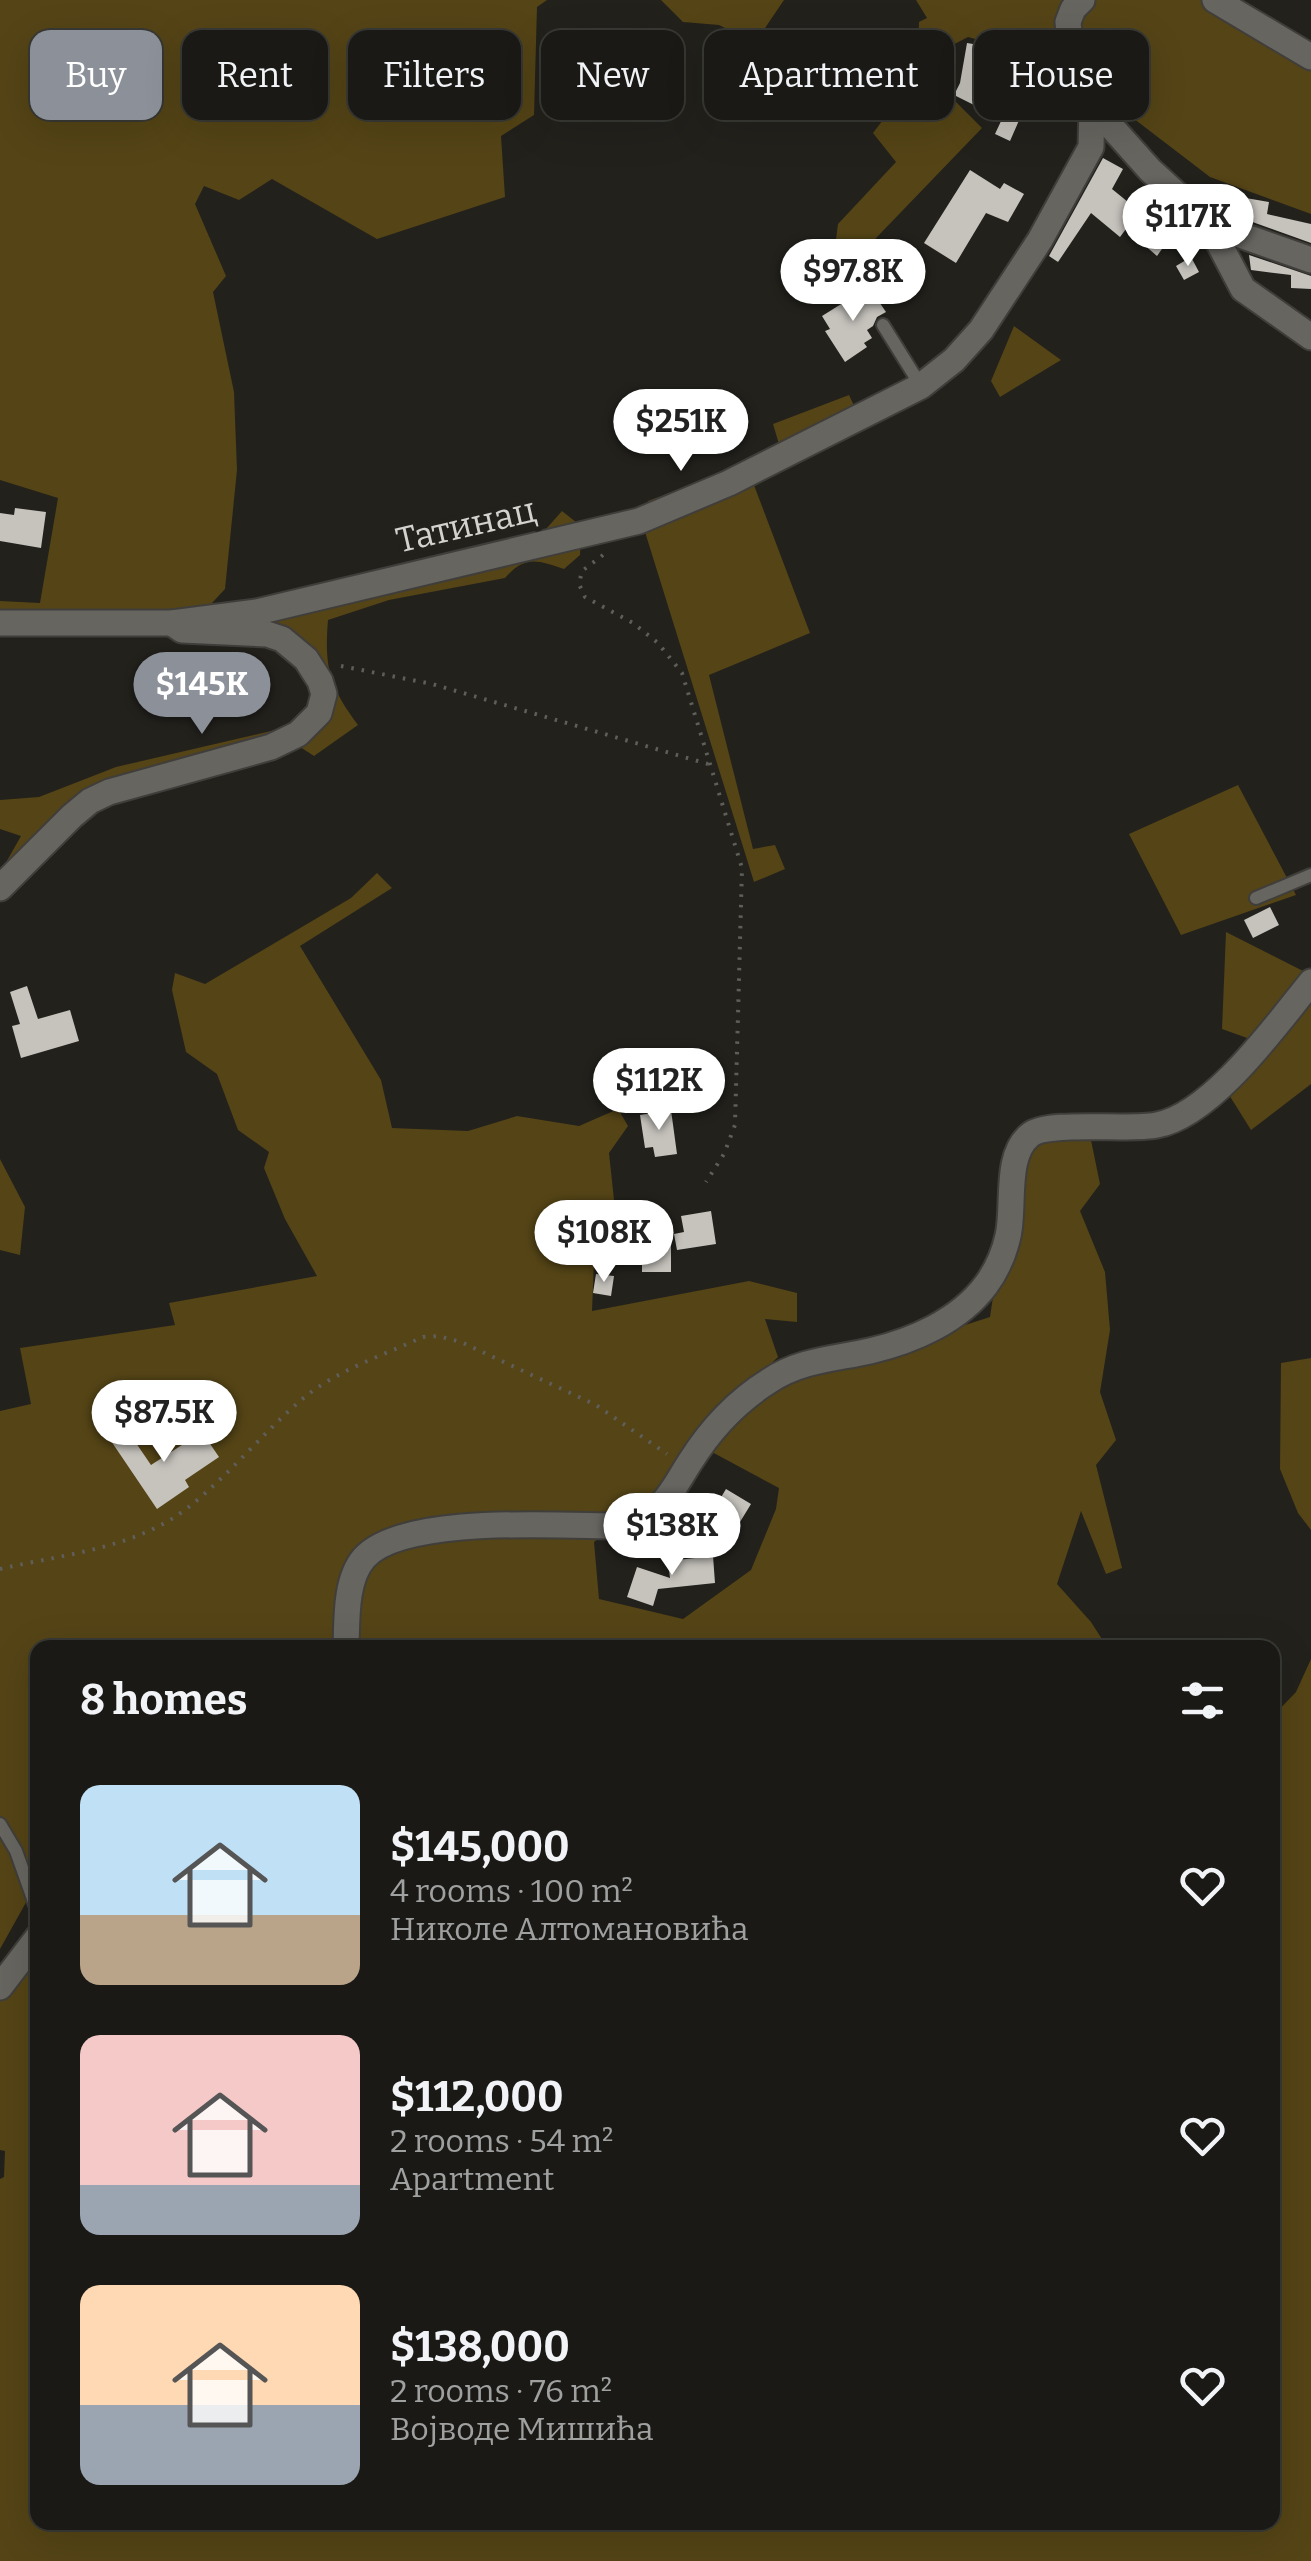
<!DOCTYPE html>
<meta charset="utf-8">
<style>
body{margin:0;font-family:Bitter,serif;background:#23221e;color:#f1f3f6;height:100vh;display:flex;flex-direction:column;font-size:38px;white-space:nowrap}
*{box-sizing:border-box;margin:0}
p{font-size:32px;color:#9fa0a0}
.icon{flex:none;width:55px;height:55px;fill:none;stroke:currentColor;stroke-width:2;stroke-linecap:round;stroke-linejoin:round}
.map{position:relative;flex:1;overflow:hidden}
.details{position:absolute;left:30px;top:1640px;width:1250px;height:890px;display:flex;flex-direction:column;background:#1a1915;border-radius:20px;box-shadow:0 10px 40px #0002,0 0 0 2px #383834}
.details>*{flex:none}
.guide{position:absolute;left:30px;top:30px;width:1252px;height:90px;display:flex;gap:20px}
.price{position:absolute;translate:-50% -85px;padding:0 22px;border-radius:35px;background:#fff;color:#222;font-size:32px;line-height:65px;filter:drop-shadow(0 2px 5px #0008)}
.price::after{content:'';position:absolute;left:50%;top:60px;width:30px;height:22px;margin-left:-15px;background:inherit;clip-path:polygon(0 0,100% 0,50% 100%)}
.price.active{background:#8c9099;color:#fff}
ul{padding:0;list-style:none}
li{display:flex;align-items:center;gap:30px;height:250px;padding:0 50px}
li span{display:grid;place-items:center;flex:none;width:280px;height:200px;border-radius:20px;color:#555}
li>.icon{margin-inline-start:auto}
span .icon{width:120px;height:120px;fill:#fffc;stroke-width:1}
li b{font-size:42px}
h2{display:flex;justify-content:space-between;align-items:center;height:120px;padding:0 50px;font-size:42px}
.pill{padding:0 35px;border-radius:20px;background:#1a1915;box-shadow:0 10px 40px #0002,0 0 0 2px #383834;font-size:35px;line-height:90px}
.pill.active{background:#8c9099;color:#fff}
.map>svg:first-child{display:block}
</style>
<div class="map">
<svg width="1311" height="2561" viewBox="0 0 1311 2561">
<rect width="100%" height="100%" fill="#22211c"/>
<path fill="#544416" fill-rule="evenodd" d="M0,0H547L537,7L534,115L501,136L505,197L377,239L272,179L239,200L204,186L195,204L226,276L213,292L234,392L237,470L225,589L212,603L305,604L538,538L562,511L581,526L580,555L564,569C537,560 525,555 505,578L389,600L328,620C324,669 330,687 358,725L314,756L297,745L109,797L0,873L21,836L0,829V800L39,797L116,767L297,725L323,700L309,671L273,646L0,622V601L40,603L58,498L0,480Z
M661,0H784L755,43L719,25L683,22Z
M916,0H1081L1078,14L1095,0H1230L1308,46L1311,40V214L1210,177L1061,63L968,37L945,49L918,45L919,22L927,18Z
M930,76L982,128L852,263L835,247L838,224L896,162L873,133L889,112Z
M1014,326L1061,360L1000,397L991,381Z
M849,395L857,412L781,451L773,424Z
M746,464L810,633L709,675L753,849L775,845L785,869L754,882L645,532L648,501Z
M1238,785L1296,895L1181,935L1129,834Z
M377,873L392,888L300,946L381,1080L392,1128L468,1131L517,1116L579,1126L618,1109L628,1126L609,1153L615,1209L596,1211L592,1311L749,1281L797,1293V1322L765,1319L778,1357L691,1440L745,1412L797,1379L990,1317L1017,1137L1054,1121L1091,1140L1100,1184L1080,1211L1105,1272L1110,1330L1100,1392L1116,1440L1096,1465L1122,1568L1106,1574L1081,1511L1057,1584L1091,1622L1107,1647L38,1648L37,1904L29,1897L0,1949V1411L31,1404L20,1348L175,1325L169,1303L317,1276L285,1219L264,1168L269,1152L238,1130L217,1074L186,1052L172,990L175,973L205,984L351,898ZM710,1451L779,1488L776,1509L751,1570L683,1619L599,1599L594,1542Z
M1226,932L1311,975V1084L1251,1130L1226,1090L1250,1039L1222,1029Z
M0,1159L25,1207L20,1255L0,1250Z
M1311,1358V1530L1298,1513L1280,1469L1281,1363Z
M1311,1659V2561H0V2179L4,2177L5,2151L0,2150V1997L37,1932L38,2522H1272V1717L1296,1692Z"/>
<path fill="#c6c3bd" d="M967,43L991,47L988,65L1035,84L1010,141L995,134L1002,119L954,95L960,83Z
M1103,158L1123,169L1112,189L1144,215L1160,201L1172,213L1161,223L1174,232L1157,256L1126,229L1120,237L1091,213L1058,262L1049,256Z
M970,170L1000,189L1004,183L1024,194L1008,222L986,213L956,263L924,243Z
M1234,196L1269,202L1267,214L1311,224V243L1230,214Z
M1249,255L1311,276V289L1291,288V275L1251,270Z
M1191,257L1199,272L1184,280L1176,266Z
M871,290L886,312L877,317L873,326L867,330L872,338L864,343L867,347L845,362L825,331L830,329L822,316L854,296L856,300Z
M15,508L46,512L41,548L0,541V513L14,515Z
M1270,907L1279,925L1253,938L1244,920Z
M27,986L38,1019L70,1010L79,1041L21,1058L12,1026L20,1024L10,992Z
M671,1110L677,1154L655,1157L653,1147L645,1148L640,1115Z
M711,1211L716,1244L677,1250L674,1234L684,1232L681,1216Z
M642,1244H671V1272H642Z
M596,1274L614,1276L611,1296L593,1293Z
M123,1424L151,1465L202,1432L219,1457L185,1480L189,1487L157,1509L107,1435Z
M726,1489L751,1504L729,1540L705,1524Z
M713,1556L715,1583L658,1589L653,1606L627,1597L637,1567L670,1578L668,1561Z"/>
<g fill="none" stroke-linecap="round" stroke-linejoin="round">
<defs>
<path id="lane" d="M883,325L921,386
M1256,898L1311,875
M659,1507L708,1545
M0,1824L16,1851L38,1913"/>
<path id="street" d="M1092,105L1150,170L1209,224L1311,260
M1209,224L1243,289L1311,337
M0,888L72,816L90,801L109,792L271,747L298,734L319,713L324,694L320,681L306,659L282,639L267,634L182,630L172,623
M346,1648C347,1620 345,1580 364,1558C403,1514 563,1526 620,1526C665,1512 667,1498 690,1462C710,1430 737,1401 769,1381C800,1360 834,1359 870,1351C913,1341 959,1321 986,1285C997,1270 1004,1254 1008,1236C1015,1207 1004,1156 1030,1135C1048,1120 1128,1131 1157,1125C1212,1115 1277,1024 1311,982
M0,1987L38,1937"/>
<path id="secondary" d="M1215,0L1311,57
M0,623H172L257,612L639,521L729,483L921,386L954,360L981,330L1040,240L1091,147L1092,105L1070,44L1068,22L1073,9L1082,0"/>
</defs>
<use href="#lane" stroke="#403e3b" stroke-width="16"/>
<use href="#street" stroke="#403e3b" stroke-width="29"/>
<use href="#secondary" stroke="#403e3b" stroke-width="29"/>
<path stroke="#5f5e59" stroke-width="4" stroke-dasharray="2.5 8" stroke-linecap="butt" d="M603,555L582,571L579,584L585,597L633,623L658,643L682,673L742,868L735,1125L724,1154L706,1182
M341,666L432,684L708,764
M0,1569C56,1556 120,1550 170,1520C216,1492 262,1432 306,1396C340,1369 384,1355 423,1337L438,1336L461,1342L596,1405L667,1454"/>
<use href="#lane" stroke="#676560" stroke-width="12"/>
<use href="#street" stroke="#676560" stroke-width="25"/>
<use href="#secondary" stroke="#676560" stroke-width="25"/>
</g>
<g text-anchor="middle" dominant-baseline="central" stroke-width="10" stroke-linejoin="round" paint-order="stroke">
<g font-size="35" fill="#d3d2cf" stroke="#22211c">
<text transform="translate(466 525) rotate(-13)">Татинац</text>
</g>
</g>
</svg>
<b class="price" style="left:1188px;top:269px">$117K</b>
<b class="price" style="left:853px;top:324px">$97.8K</b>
<b class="price" style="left:681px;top:474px">$251K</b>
<b class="price active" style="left:202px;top:737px">$145K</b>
<b class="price" style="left:659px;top:1133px">$112K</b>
<b class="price" style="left:604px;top:1285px">$108K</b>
<b class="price" style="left:164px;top:1465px">$87.5K</b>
<b class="price" style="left:672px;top:1578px">$138K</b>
<div class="guide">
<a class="pill active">Buy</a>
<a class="pill">Rent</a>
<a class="pill">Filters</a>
<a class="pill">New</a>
<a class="pill">Apartment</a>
<a class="pill">House</a>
</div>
<section class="details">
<h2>8 homes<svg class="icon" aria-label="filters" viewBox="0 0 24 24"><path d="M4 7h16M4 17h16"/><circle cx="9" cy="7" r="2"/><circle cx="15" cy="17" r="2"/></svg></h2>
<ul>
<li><span style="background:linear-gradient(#bfe0f5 65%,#b9a48a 0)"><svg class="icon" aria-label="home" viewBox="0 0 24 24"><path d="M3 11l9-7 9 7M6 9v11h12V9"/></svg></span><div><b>$145,000</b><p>4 rooms · 100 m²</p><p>Николе Алтомановића</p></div><svg class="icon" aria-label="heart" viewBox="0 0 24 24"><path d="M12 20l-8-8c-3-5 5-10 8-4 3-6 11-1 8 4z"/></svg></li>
<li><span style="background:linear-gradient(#f6c9c9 75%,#9aa5b1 0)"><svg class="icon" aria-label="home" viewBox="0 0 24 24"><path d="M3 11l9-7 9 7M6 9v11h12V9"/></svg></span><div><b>$112,000</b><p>2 rooms · 54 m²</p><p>Apartment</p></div><svg class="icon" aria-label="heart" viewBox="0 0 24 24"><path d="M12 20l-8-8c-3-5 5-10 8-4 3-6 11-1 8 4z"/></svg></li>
<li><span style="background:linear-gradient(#ffd9b3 60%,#9aa5b1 0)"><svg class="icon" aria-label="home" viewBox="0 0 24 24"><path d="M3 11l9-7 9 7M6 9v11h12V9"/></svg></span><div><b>$138,000</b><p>2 rooms · 76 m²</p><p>Војводе Мишића</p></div><svg class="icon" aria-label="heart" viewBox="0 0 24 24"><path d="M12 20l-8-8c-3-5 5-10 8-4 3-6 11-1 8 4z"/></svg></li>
</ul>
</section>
</div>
